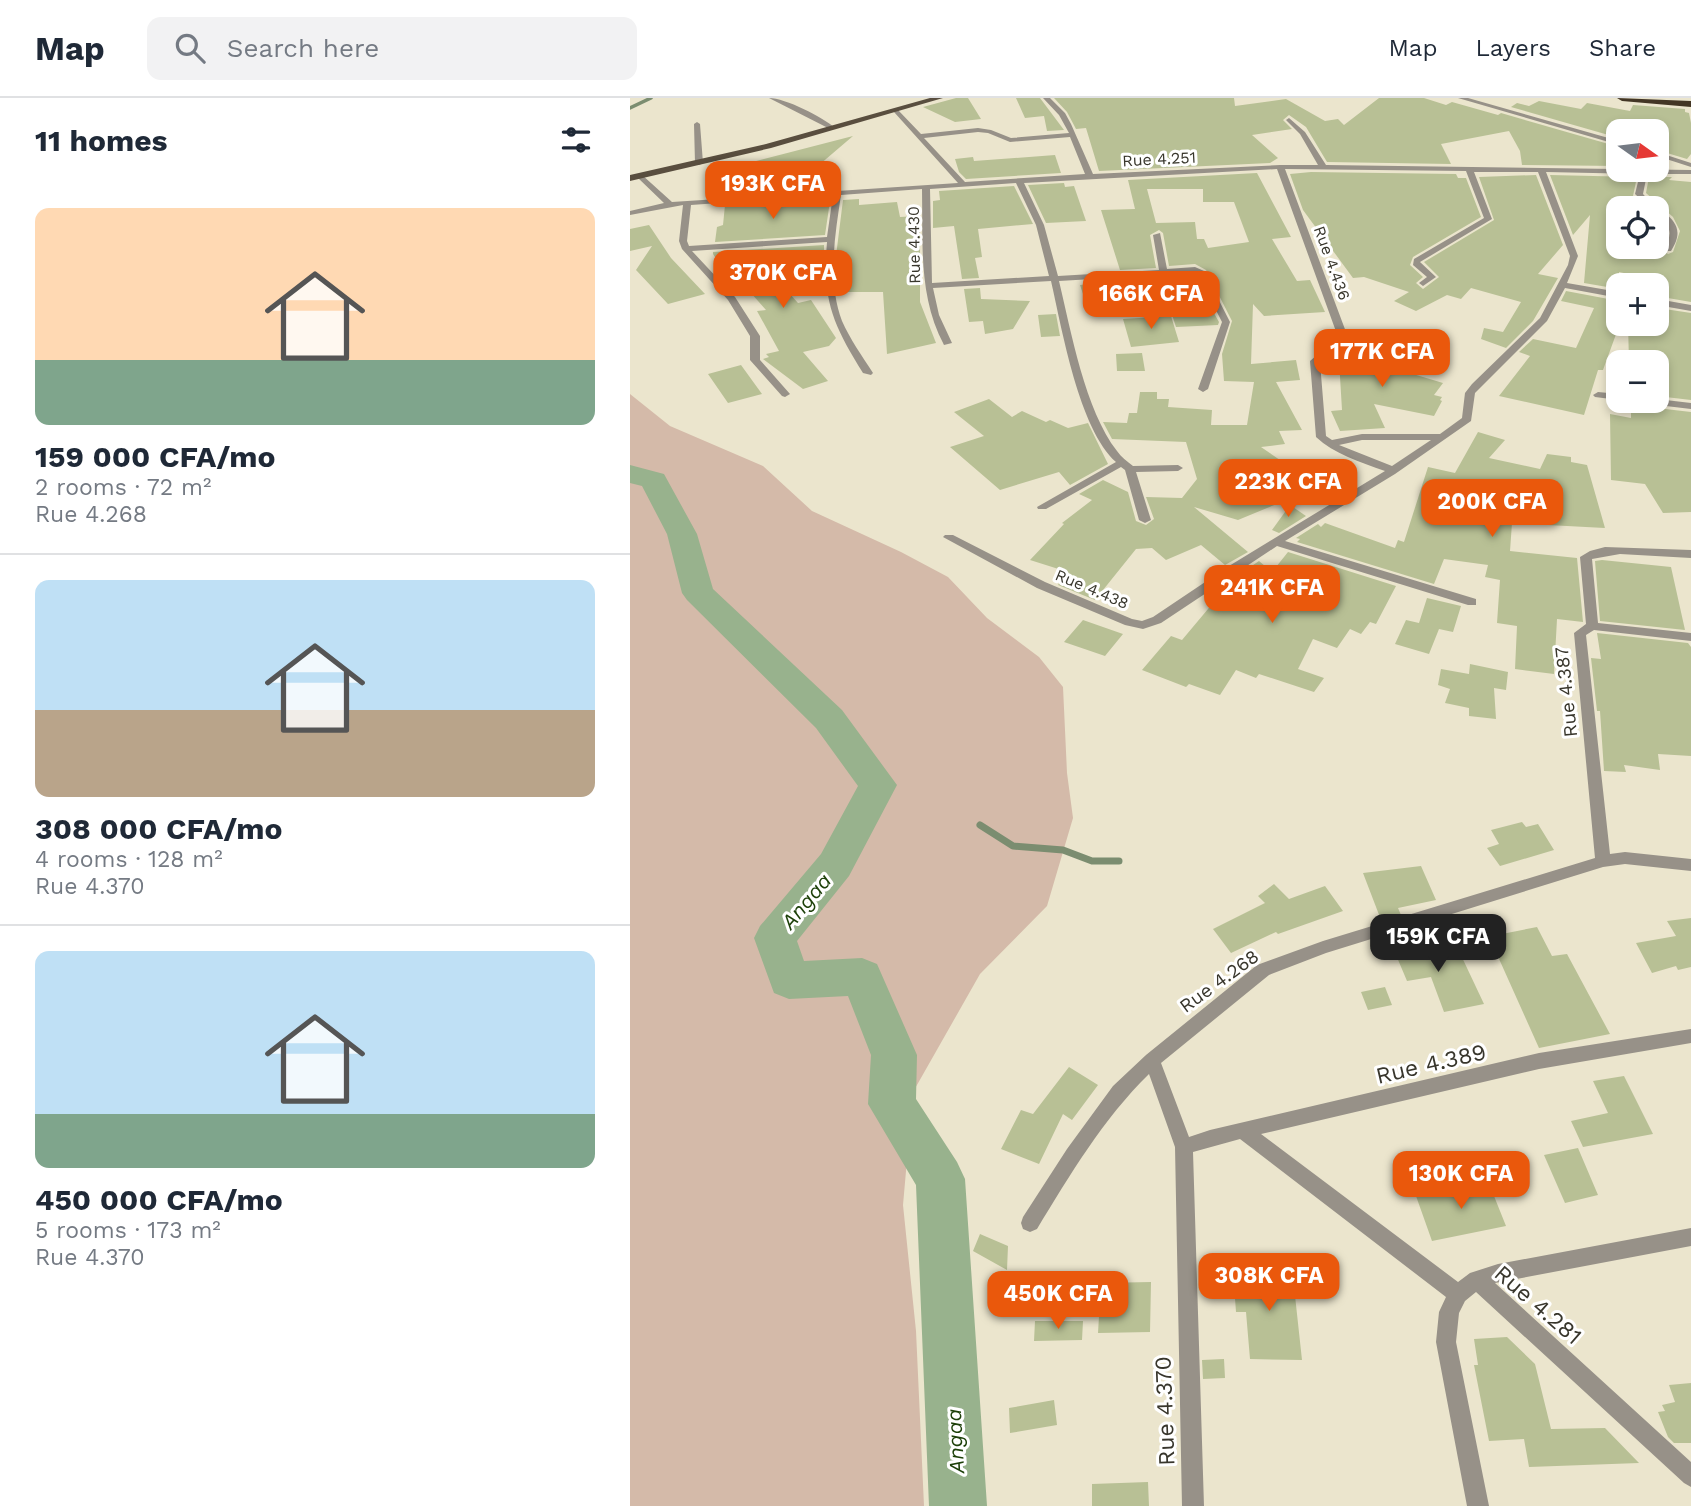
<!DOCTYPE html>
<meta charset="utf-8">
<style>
body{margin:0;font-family:"Work Sans",sans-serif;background:#f2f2f3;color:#1f2937;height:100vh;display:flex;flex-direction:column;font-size:26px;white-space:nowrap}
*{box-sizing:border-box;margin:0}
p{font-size:23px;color:#747a83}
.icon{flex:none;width:38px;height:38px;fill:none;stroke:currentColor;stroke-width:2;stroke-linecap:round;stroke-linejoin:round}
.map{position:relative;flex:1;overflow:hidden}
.drawer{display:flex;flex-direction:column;background:#fff;width:630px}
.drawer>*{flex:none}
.needle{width:46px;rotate:104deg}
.buttons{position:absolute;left:976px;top:21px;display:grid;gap:14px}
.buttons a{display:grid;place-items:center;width:63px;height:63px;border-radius:14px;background:#fff;box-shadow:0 4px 10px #0003;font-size:35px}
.price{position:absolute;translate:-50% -60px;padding:0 16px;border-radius:14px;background:#ea580c;color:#fff;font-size:23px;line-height:46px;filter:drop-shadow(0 2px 4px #0008)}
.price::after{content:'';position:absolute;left:50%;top:42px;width:21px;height:16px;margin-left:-10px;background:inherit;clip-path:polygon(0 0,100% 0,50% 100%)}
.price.current{background:#222;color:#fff}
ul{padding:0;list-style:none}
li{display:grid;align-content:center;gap:14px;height:371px;padding:0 35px}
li+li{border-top:2px solid #e0e1e3}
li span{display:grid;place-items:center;height:217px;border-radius:14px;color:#555}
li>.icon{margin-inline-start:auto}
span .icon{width:126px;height:126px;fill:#fffc;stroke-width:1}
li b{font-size:30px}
h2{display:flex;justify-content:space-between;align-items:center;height:84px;padding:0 35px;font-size:30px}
header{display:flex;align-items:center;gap:42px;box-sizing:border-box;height:98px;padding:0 35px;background:#fff;border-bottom:2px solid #e0e1e3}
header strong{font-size:33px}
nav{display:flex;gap:38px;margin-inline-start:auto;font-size:24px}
.search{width:490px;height:63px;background:#f2f2f3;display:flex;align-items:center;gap:18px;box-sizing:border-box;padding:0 24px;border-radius:14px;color:#747a83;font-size:26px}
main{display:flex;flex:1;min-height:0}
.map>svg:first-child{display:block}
</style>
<header>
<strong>Map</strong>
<div class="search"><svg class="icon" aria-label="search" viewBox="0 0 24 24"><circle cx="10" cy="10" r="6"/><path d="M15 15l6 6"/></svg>Search here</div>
<nav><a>Map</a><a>Layers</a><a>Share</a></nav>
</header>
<main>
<section class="drawer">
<h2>11 homes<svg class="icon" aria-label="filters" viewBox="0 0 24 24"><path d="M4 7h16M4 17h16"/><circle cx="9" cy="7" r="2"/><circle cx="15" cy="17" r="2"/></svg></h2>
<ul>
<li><span style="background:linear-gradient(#ffd9b3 70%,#7fa58c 0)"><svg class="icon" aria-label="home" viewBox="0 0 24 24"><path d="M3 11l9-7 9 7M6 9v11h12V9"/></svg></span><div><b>159 000 CFA/mo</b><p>2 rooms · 72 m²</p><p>Rue 4.268</p></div></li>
<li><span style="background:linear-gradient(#bfe0f5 60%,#b9a48a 0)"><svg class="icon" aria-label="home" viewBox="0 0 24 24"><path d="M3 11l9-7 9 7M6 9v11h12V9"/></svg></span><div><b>308 000 CFA/mo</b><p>4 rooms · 128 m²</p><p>Rue 4.370</p></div></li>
<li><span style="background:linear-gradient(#bfe0f5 75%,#7fa58c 0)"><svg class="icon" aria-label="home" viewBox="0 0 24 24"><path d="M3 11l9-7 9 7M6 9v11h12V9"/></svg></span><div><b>450 000 CFA/mo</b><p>5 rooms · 173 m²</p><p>Rue 4.370</p></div></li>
</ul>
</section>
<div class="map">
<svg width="1061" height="1408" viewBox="0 0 1061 1408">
<rect width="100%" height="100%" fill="#ebe5cd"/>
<path fill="#d4baa9" d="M0,296L40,328L133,368L182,413L271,454L318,479L357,520L409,559L433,589L437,675L443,720L417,808L350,876L283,994L273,1107L286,1233L294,1408H0Z"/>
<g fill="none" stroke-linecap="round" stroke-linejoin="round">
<path stroke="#7b8d70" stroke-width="3.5" d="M0,10L21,0"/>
<path stroke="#7b8d70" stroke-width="7" d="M350,727L383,748L433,752L462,763H489"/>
<path fill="#98b28d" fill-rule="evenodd" d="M0,367L34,376L67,436L83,491L212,612L267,687L219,778L167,843L174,863L232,860L247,866L287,957L286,1001L327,1064L335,1081L357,1408H299L286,1087L238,1006L241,957L218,898L159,901L144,895L124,840L130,828L191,756L228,688L186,630L57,502L52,495L37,436L12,388L0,385Z"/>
</g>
<path fill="#b8c095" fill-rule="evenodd" d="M326,0H338L351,21L325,24L293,9Z
M386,0H410L434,32L417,33L414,18L395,20Z
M424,0H604L605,8L656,1L695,23L708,21L714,27L749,0H794L816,7L822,4L868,17L871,15L989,49V68L892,67L890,53L879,33L811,46L821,66L697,64L676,29L659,17L653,22L662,31L622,37L648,60L640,65L469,73L456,30L446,31L437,14Z
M909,3L951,11L957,5L1000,13L1003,7L1055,11V14L1059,15L1061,25V56L1057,61L1027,52V33H989V40L881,9L887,5L899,8Z
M223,38L182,73L85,84L83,74Z
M425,57L431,75L336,81L329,74L325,61L343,59L344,63Z
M681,74L826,76L828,80H836L851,119L783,159L780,167L793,179L786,185L793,191L809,179L794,164L864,122L849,79L906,77L933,147L908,176L928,180L903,223L876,250L851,241L854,230L873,234L891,204L841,190L831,201L817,197L786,213L764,203L779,194L734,179L723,180L673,112L660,76Z
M627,75L661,139L642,141L667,183L680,182L695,214L634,218L623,206L621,266L666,262L670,282L646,284L672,332L649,333L655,346L631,349L669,375L636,391L654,403L608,422L564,409L618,454L595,467L571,447L536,462L522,450L506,451L465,502L428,487L438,474L400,462L434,426L432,425L462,402L449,396L473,382L498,394L506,423L516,427L524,421L516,399L552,400L567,381L556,344L482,341L473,324L497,325L499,315H507L510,294H527V301H539L538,309L582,312L581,327H617L624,284L594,283L592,256L602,223L576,172L565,166L539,168L533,135L529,132L520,137L526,170L490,172L471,112L505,111L498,82ZM517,91H573V104H604L619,144L578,150L574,141H567L565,124L526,125Z
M920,77L1007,79L1003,98L1016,110H989V150L1027,154V120L1037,133L1032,152L1038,156L1043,154L1050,133L1043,119L1016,95L1019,79H1042L1039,82L1061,84V204L1032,199L1037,184L989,174V191L954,185L960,117L943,137Z
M119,84L120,96L96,98L98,87Z
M434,85L435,89L444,88L456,123L416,125L398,87Z
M384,88L403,126L348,131L352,159L345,160L349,180L332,181L324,128L303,130V103L310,102L309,93Z
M229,101V107L267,104L270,119L287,118L290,131V204L306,245L257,256L253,194H209L214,172H210L211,158H206L213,102Z
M200,103L195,137L85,144L87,129L93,127L95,107Z
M19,127L41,160L75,196L38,206L6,172L22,148L0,153V131Z
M194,147V159L133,166L168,205L181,202L206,240L199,248L173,254L198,283L173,291L133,261L139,259L136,256L149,253L127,213L136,212L105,177L98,179L83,156V154Z
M563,178L589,224L588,227L546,229L530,180Z
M479,184L489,215L460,217L450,187Z
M350,190L351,201L400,203L383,231L355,236L353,223L339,224L334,191Z
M936,193L989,203V228L973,272H968L954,317L869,298L900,258L889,254L903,241L946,250L964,210L931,203Z
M1028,210L1061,215V302L1027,298V264H999L998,226H1027Z
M426,216L430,238L411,239L408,217Z
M541,218L549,244L501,249L493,221Z
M747,242L757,249L764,261L761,264L768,268L792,266L783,276L813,285L804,297L812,299L810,302L812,303L804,318L744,306L755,330L710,333L701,313L712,312L709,262L711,261L723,274L734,273L735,268L722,255L723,246Z
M512,255L515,273H487L486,256Z
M111,267L132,296L98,305L78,276Z
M359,301L382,319L392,313L416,324L420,322L438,330L458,325L478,366L440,387L429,374L370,392L320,349L354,338L324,314Z
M1001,307L1061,314V414L1033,415L1015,386L981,382L980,316L1001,320Z
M848,334L875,342L859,360L910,371L917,356L941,359V364L957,367L975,430L882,425L880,453L947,460L953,524L927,521L924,576L885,571L887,528L867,525L870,482L855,479L858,467L814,461L804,486L667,444L670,441L666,440L688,426L691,429L695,425L765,450L768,442L774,444L798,369L825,375Z
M660,407L676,418L649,435L642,432Z
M658,454L766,488L746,526L740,524L731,536L720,531L707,550L683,541L668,571L694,580L684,594L629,576L626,580L606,572L590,597L559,586L556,589L512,572L541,538L552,542L604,480L629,463L642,474Z
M972,462L1041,469L1055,532L970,523L965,463Z
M797,500L831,508L823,534L809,531L799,556L765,546L776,522L789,525Z
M453,522L493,536L475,558L434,544Z
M967,535L1058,545L1061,549V658L1028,656L1030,672L994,667L996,674L974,673L970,613H967L961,560L971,561Z
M840,566L878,574L876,592L864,590L866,621L839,618V610L815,605L820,591L808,587L811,571L839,576Z
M892,724L896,729L908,726L924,752L870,768L857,750L869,746L861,732Z
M791,768L806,802L768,810L771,817L751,822L733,775Z
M644,786L659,801L695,788L713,813L648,836L646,834L601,855L583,831L635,805L628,798Z
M1061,820V869L1048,872L1046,868L1022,875L1006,845L1046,838L1037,823Z
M907,829L922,858L937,856L980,936L909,950L861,843L874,841L872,836Z
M777,833L789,861L829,853L854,906L814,914L801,879L777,883L758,838Z
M755,889L762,907L738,912L731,894Z
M439,969L468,987L442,1022L433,1016L409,1066L371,1051L391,1012L403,1016Z
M994,978L1023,1036L953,1049L941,1023L978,1015L963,983Z
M948,1050L968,1097L935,1105L914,1057Z
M858,1083L876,1128L802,1143L786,1098Z
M350,1136L378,1148L377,1172L343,1153Z
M662,1170L672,1262L620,1261L616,1214H606L603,1173Z
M521,1184L520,1234L468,1235L471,1185Z
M405,1223H453L452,1242L404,1243Z
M877,1239L905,1266L921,1331L975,1330L1009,1365L899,1369L894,1341L859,1343L844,1267H848L844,1241Z
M594,1261L595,1280L573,1281L572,1262Z
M1061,1285V1345H1044L1038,1339L1028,1314L1035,1313L1032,1307L1045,1304L1039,1287Z
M424,1302L427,1327L380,1335L379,1310Z
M518,1384L519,1408H462V1386Z"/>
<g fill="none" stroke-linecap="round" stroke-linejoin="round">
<path fill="#979188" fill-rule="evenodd" d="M139,0C155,0 193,19 205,30L200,31Z
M413,0H420L435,15L441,26L463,76L650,67H688L670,36L656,22L659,20L675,34L696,67L1061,72V76H1017L1013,96C1030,116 1061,122 1041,153H1038L1034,151C1043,136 1041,127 1027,116V110H1020L1005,96L1010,76L916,74L948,158L937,185L989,194V200L935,190L917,223L845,295L841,323L765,376L655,443L846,501V507H838L647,448L531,525L513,531L495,527L407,490L313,439L315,437H323L415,484L502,521L512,523L523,519L599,468L755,373C730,364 704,356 686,339L680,263L687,257L711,253L712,250L647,71L394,85L414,127L428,178L529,172L523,137L530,135L537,171L565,169L574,173L600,224L578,291L573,294L568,291L592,224L568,177L564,175L429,183C441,233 455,312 487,353C491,359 497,363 503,368L548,367L553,370L548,373L506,374L521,422L515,425L509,422L495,372L491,369L416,411H408L407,409L486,364C449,331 432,231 421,183L303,190L309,217L322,245L314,247C288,198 293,145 292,91L211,97C205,137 197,183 212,223C220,241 232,258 243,275L241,277L233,275C203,226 192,203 197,144L62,153L105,199L130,238V262L160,296L155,299L152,298L120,262V238L98,202L52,151L49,143L53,107L0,117V113L34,105L8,80L7,78L11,76L42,104L328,85L264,14V12H268L291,36L348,30L361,32L381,40L439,35L429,17ZM348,34L358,35L380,44L440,39L455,76L335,84L294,40ZM655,71L836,73L854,120L784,161L783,167L797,179L789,185L793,188L806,179L790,164L862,121L844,74H908L940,158L938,167L910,220L842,286L835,295L832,320L810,336H732L702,342L696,338L690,264L712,258L725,272L733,270L719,255L722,250ZM386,85L406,127L419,178L302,185L300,91ZM203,97L197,139L59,148L57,143L61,107ZM732,342H801L762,368L709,347Z
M828,0H838L989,43V47Z
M67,24L70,26L73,65L69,67L65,65L64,26Z
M1027,54L1061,65V69L1027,58Z
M1027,201L1061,207V213L1027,207Z
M968,294L989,296V302L965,299L963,297Z
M1027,301L1061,305V311L1019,306L1014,303Z
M975,449L1061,452V460L990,456L962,461L968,525L1061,535V543L964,532L956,537L980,756L995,754L1061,761V773L995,766L973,769L696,855L639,877L531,965L559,1039L580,1032L909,955L1061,931V945L909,971L631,1036L828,1184L840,1175L868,1166L1061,1130V1148L865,1185L1061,1364V1389L1054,1385L846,1194L835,1203L829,1215L826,1244L859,1408H837L806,1244L809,1214L816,1199L610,1041L563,1054L574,1408H552L545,1049L519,976C473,1021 440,1077 407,1131L400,1134L393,1131L391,1125L393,1119L437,1051L483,988L516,957L627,867L693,843L965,760L944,535L956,526L950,459L960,453Z"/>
<path fill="#594e3f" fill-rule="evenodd" d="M300,0H313L141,50L0,83V77L136,46Z"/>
<path fill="#433625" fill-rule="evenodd" d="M987,0L1061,3V9L992,3Z"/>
</g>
<g text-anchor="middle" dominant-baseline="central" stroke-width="6" stroke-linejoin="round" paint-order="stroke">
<g font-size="16" fill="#38362c" stroke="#fff">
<text transform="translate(529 61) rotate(-3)">Rue 4.251</text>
<text transform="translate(284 147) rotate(-91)">Rue 4.430</text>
<text transform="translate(702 165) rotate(70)">Rue 4.436</text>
<text transform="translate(462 491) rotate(23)">Rue 4.438</text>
</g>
<g font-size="19" fill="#38362c" stroke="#fff">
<text transform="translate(936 594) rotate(-96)">Rue 4.387</text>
<text transform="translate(589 883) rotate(-36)">Rue 4.268</text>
</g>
<g font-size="21" font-style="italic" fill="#1d4009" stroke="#fff">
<text transform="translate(176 803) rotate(-50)">Angaa</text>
<text transform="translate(325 1343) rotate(-93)">Angaa</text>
</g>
<g font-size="23" fill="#38362c" stroke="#fff">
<text transform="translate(801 966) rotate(-13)">Rue 4.389</text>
<text transform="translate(908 1207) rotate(41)">Rue 4.281</text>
<text transform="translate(535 1313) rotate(-92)">Rue 4.370</text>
</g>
</g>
</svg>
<div class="buttons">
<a><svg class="needle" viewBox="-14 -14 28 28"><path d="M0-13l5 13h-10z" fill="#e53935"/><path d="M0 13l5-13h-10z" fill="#747a83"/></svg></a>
<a><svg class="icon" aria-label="locate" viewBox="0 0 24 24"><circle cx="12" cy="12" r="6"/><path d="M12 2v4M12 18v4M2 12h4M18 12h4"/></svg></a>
<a>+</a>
<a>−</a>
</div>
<b class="price" style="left:143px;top:123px">193K CFA</b>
<b class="price" style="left:153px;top:212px">370K CFA</b>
<b class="price" style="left:521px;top:233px">166K CFA</b>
<b class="price" style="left:752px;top:291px">177K CFA</b>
<b class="price" style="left:658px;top:421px">223K CFA</b>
<b class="price" style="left:862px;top:441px">200K CFA</b>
<b class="price" style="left:642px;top:527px">241K CFA</b>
<b class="price current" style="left:808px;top:876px">159K CFA</b>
<b class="price" style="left:831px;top:1113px">130K CFA</b>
<b class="price" style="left:639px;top:1215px">308K CFA</b>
<b class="price" style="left:428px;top:1233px">450K CFA</b>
</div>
</main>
